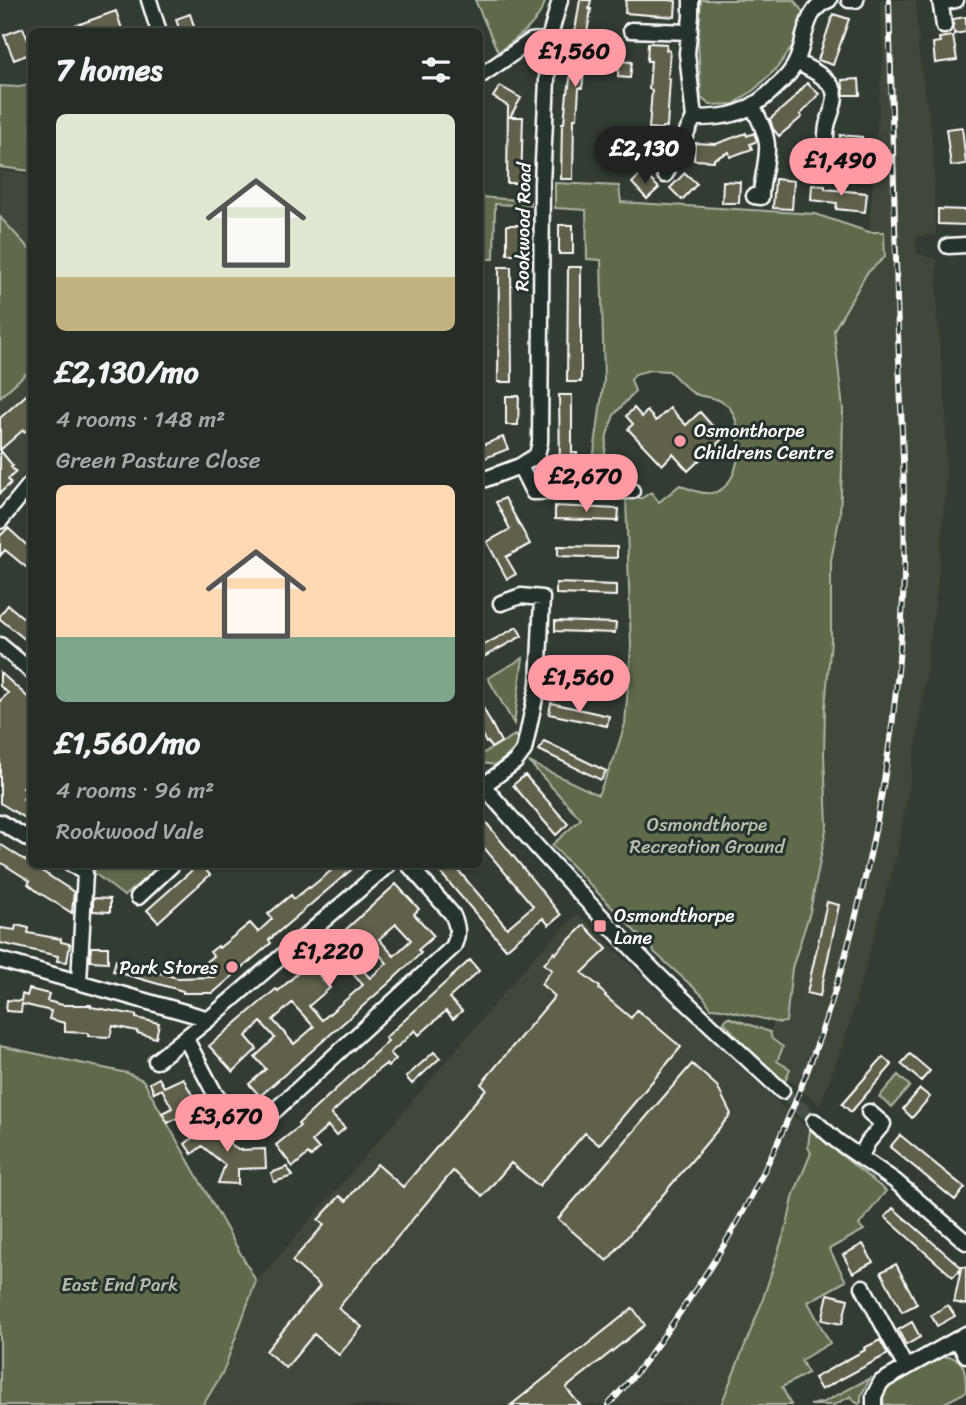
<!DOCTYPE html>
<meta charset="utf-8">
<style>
body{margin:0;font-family:Sriracha,sans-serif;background:#2e352e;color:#f1f3f6;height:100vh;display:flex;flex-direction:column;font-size:26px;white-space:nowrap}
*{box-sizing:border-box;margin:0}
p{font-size:23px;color:#a4a8a7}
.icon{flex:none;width:38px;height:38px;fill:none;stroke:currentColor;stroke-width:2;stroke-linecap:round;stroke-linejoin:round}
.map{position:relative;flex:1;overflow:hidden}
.side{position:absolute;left:28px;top:28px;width:455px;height:840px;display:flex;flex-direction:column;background:#262d26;border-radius:10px;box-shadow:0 2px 5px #0004,0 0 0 2px #424943}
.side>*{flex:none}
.price{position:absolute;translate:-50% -60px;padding:0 16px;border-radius:24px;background:#ff9aa2;color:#111;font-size:23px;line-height:46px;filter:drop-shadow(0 2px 4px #0008)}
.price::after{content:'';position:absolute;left:50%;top:42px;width:21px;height:16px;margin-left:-10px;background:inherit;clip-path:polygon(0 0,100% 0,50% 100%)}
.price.current{background:#222;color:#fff}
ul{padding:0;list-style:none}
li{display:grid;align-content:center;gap:14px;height:371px;padding:0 28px}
li span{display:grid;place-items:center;height:217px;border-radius:10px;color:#555}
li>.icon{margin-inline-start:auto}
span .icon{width:126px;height:126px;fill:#fffc;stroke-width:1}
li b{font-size:30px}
h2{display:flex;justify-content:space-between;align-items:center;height:84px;padding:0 28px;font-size:30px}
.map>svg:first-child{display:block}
</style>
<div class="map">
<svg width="966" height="1405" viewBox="0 0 966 1405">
<rect width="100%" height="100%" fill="#323c33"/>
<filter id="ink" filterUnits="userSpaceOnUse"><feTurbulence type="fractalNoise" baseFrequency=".0143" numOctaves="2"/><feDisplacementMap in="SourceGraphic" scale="14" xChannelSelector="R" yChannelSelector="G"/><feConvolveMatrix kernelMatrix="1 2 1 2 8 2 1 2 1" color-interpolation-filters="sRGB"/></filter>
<g filter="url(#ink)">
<path fill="#40473a" d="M880,0H916L919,57L930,120L933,151L936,234L916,237V248L917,253L937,260V314L946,409V491L936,596L918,735L897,854L846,1035L820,1105L786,1078L789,1069L777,1061L770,1032L774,1021L780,1023L786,1021L792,968L810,912L827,825L824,754L825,708L831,640V560L840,515L843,409L834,330L867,273L885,257L884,232H869L883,58Z
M0,171L31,174V252L0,217Z
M31,369V465L0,504V397Z
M578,914L634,968L705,1032L789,1113L810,1130L808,1147L811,1153L794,1194L788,1221L761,1305L721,1405H203L223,1372L257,1281L388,1130L535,956Z"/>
<path fill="#5e6a4b" stroke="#aeb4a5" stroke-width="2" d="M475,0H546C538,24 518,38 498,52Z
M701,0H794L805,15L801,34L777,68L755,89L734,104L710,105L701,98L698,41Z
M31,84V171L0,167V86L19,87Z
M555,183L619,186L621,202L815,214L869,232H884L885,257L867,273L834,330L843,409L842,470L840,515L831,560V640L825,708L824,754L827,825L810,912L792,968L786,1022L780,1023L722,1009L711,1008L703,996L654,952L651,945L644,941L552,845L581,819L529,762L598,795L614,759L625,724L631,647L626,498H642L651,492L659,502L680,485C689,489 700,494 711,493C743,490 746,424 728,406C716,395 704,399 693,393C686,389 676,377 669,371L650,370L635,374L631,380L635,391L614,415L607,435L602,480L590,482L604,380L601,260L587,259L586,210L555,208Z
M480,197L530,201V206L495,204L494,259H480Z
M0,217L32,252L31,369L0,397Z
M523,658L514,724L488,678Z
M515,735L518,741L514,750L496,765L481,763L480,755Z
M97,864H161V865L124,896L94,873Z
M728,1017L770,1032L772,1039L783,1047L777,1061L790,1069L784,1084L742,1043L724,1022Z
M0,1046L127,1073L143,1080L256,1281L223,1372L203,1405H0Z
M898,1075L910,1086L892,1107L879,1097Z
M810,1130L886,1191L859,1225L864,1230L829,1249L846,1281L808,1302L830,1343L801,1360L808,1373L782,1387L791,1405H721L761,1305L788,1221L794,1194L811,1153L808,1147Z
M943,1357C966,1355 966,1373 966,1392L941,1405H884L883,1396L888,1387Z
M870,1378L861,1396V1402L859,1404L855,1402L851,1396L834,1405H810L824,1402Z"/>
<path fill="#60604b" stroke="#fff" stroke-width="2" fill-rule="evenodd" d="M580,0H591L589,9H591L586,39H589L582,88H579L577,118H574L573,179H561L562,123H564L567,93H568L577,32L575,31Z
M626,0H669L676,1L675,17L625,13Z
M116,11L123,32H63V30Z
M190,14L196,32H180L176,19Z
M833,14L849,19L833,65L818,60Z
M966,17V32L954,34L953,19Z
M23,28L32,49V53L14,60L4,35Z
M953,36L957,60L935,63L933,43L940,42L939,38Z
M648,43L667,44L666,50L670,51L668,79H670L667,127H662L661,129L649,128L652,90L649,89L651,61H647Z
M619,61L632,62L630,78L618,77Z
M859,79L860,95H844L842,80Z
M807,83L819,94L800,115L802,117L779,136L773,129L770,119L792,100Z
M500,86L521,98L510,117H523L521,183H507L508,106L493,97Z
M962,127L966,164L951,166L946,129Z
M746,133L747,136L754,133L757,141L750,144L752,149L730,157L729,152L714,159V161L694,160L695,143L716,144Z
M647,134L659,145L644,160L632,148Z
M840,135L862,137L861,153L839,151Z
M793,149L809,150L807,170L791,168Z
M643,172L659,188L647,199L632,183Z
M685,173L697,184L682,200L670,188Z
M775,179L794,181L792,209L773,208Z
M723,181L740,182L739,203H722Z
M812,185L825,186V189L867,193L865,212L836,209L837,203L811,200Z
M938,209L966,210V225L938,224Z
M507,225H521V254H507Z
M559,225H573V254H559Z
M499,267H511L512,382H498Z
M568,267H581V382H567Z
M32,390V426L24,432L23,430L0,450V418Z
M559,395H572V453H577V463L572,464V468H560Z
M506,396H519L518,425H506Z
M634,408L642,417L647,411L656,421L670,408L686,425L700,412L723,438L717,444L721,449L713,457L708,452L688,471L673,454L662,465L628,429L633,424L626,416Z
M503,437L508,449L480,460V446Z
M0,450L13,466L11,467L16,472L8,479L11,483L0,493Z
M505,498L530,544L506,557L516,574L507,579L487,542L510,529L496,502Z
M555,506L619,509L618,521L555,519Z
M8,528L32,550V572L5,550L0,556V536Z
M558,546L617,547V558L558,556Z
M556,583L616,585V596L556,594Z
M8,605L32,625V645L0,619V615Z
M555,621L616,623L615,633L555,631Z
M517,627L522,636L480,659V647Z
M554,658L614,659V670L553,668Z
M0,672L32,701V775L23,788L28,791L23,799L32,805V822L0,803V701L8,693L0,686Z
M480,702L501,742L491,748L488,742L486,743L480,731Z
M551,703L609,716L607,726L549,714Z
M544,741L606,771L601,780L539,750Z
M525,775L568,824L556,835L513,785Z
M480,815L561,915L549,925L543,918L506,949L433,864H453L507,928L533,906L480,843Z
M0,844L74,892L72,913L38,892L28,884L30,881L0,862Z
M199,864H201L210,875L158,922L147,910Z
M330,864H358L269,940L271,943L213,993H183V991L113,971L116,960L177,978L214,977L203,964L213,956L210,952L218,946L219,948L250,923L258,932L272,919L268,914L291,895L294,899L309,887L310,888L333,869Z
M396,884L419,909L414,914L434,936L418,950L421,953L388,984L260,1096L249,1084L266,1069L255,1057L275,1038L261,1022L246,1036L257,1049L233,1072L209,1046L276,989L278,991ZM396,924L411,940L394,956L379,939ZM362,935L387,963L370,978L358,965L351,972L363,985L322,1020L309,1006L330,988L319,975ZM292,1003L314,1027L294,1044L273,1020Z
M93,898L110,899V912L93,911Z
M827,902L839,905L820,996L807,993Z
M16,925L29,928L28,933L61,939V942L70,944L67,962L57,961L58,956L0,943V928L15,930Z
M584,925L607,949L582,973L600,987L599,989L606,995L605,996L631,1018L637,1010L681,1047L599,1145L585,1133L539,1186L511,1163L483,1196L453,1171L338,1308L362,1327L339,1355L314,1334L286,1368L266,1351L320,1286L292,1261L324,1225L318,1220L340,1196L346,1201L377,1164L403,1187L486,1089L481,1084L555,996L541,984L552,970L544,964L554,952L555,954Z
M91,947H108V962L90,961Z
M470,960L479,971L449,998L462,1011L453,1019L446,1011L419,1035L415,1030L403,1042L390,1053L396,1059L388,1067L386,1064L378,1070L331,1114L345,1128L336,1136L328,1126L312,1141L319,1149L311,1157L308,1154L293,1167L276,1145L300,1126L298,1124L388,1041L385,1038Z
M29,989L49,994L47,1001L63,1005H91V1007L136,1015V1018L159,1023L156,1038L137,1033V1031L113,1026L110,1037L88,1036V1033L65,1032V1023L49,1019L51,1011L22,1004L21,1012L6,1011L7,1000L21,1001L22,994L27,996Z
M434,1052L440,1058L412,1084L406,1077Z
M910,1054L930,1071L921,1081L901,1064Z
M883,1057L892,1065L851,1112L842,1104Z
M692,1064L717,1086L731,1114L607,1261L558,1219Z
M159,1078L164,1087L183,1078L197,1104L199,1103L204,1112L184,1123L181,1116L168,1123L162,1113L172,1108L162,1089L154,1093L150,1083Z
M920,1089L930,1097L912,1118L903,1109Z
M210,1123L213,1129L238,1150L265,1149L266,1168L238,1169V1184L218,1183L225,1165L202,1146L192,1154L185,1144Z
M900,1135L965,1188L955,1200L890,1147Z
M287,1167L293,1176L274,1182L271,1173Z
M893,1208L961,1267H966V1305L954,1302L961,1269L953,1277L927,1254L885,1217Z
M863,1244L873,1262L853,1273L843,1255Z
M896,1264L917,1304L902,1312L881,1272Z
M828,1294L848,1299L842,1324L822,1320Z
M948,1305L955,1316L937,1326L931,1315Z
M633,1308L645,1325L566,1388L580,1405H511Z
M912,1322L920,1337L906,1345L898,1330Z
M880,1340L888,1354L821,1390L814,1378L865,1350L864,1348Z"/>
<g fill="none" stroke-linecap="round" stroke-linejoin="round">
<path stroke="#465047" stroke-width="14" stroke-dasharray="14 7" stroke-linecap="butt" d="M782,1091L814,1121"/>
<defs>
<path id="minor" d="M149,0L159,32
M691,0V16L687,53L694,118C731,118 750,113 777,86C785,79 793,70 797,60C806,39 804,9 829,0
M849,0H856
M940,0L944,26
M941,3L956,0
M631,30L690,32
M797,62C807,68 818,72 826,80C843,94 831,109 827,126C825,137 826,149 828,160
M480,76L531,41L549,39
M753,107C759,119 766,132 767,145C768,162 761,180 761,197L754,196
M824,164L828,160L831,164L842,166
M665,175L694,118
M948,246L966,245
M520,466L533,492L632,491
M480,481L520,466L537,455L540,442L542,183L549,39L560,0
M0,521L32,482
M0,645L32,672
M480,782C536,848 596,912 657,974C698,1014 740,1052 782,1091
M480,788L515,762L524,750L538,684L542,598L521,596L501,603
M0,822L32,841
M71,864L85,873L79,981
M138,897L173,864
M0,960L209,1019
M186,1039L215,1094L229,1112L249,1119L270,1115L453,947C459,935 458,926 452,914L408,864
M156,1061L209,1019L389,864
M814,1121L837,1141L895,1181L966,1242
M861,1156L868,1142L883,1124L869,1112
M863,1287L906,1368
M957,1340L966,1355
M874,1405V1396L881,1382L966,1334"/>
</defs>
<use href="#minor" stroke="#fff" stroke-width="19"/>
<use href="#minor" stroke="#26332d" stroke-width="14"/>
<defs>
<path id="rail" d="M608,1405C632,1380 652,1352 672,1324C703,1279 733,1234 757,1185C849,1004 897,780 904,578C906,496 901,414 898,333C894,222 891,111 889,0"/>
</defs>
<use href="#rail" stroke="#fff" stroke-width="6"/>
<use href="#rail" stroke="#26332d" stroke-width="3.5" stroke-dasharray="10" stroke-linecap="butt"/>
</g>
</g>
<g fill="#ff9aa2" stroke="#26332d" stroke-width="2.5">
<circle cx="680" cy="441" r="7"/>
<rect x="593" y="919" width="14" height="14" rx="3.5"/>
<circle cx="232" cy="967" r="7"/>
</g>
<g text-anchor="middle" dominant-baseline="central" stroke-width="6" stroke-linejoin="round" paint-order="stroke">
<g font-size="19" fill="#fff" stroke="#26332d">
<text transform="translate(523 227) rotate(-89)">Rookwood Road</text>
</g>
<g font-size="19" fill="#fff" stroke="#26332d" text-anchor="start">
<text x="694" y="430">Osmonthorpe<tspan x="694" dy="22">Childrens Centre</tspan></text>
<text x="614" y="915">Osmondthorpe<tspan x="614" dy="22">Lane</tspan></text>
<text x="218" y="967" text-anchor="end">Park Stores</text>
</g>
<g font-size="19" fill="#b7bcae" stroke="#26332d">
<text x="707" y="824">Osmondthorpe<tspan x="707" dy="22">Recreation Ground</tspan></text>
<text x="120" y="1284">East End Park</text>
</g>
</g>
</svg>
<b class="price" style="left:575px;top:89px">£1,560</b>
<b class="price current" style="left:645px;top:186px">£2,130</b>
<b class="price" style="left:841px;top:198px">£1,490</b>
<b class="price" style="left:586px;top:514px">£2,670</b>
<b class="price" style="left:579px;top:715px">£1,560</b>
<b class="price" style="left:329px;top:989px">£1,220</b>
<b class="price" style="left:227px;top:1154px">£3,670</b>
<section class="side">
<h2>7 homes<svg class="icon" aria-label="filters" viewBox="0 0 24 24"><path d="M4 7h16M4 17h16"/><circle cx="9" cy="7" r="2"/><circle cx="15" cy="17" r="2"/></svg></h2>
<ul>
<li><span style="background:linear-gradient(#dfe7d0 75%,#c2b280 0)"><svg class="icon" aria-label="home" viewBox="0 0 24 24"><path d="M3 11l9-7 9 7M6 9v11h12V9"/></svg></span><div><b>£2,130/mo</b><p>4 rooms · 148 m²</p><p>Green Pasture Close</p></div></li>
<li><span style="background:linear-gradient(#ffd9b3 70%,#7fa58c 0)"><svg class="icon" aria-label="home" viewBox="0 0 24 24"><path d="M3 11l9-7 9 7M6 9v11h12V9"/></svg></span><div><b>£1,560/mo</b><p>4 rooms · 96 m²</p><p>Rookwood Vale</p></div></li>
</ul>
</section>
</div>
